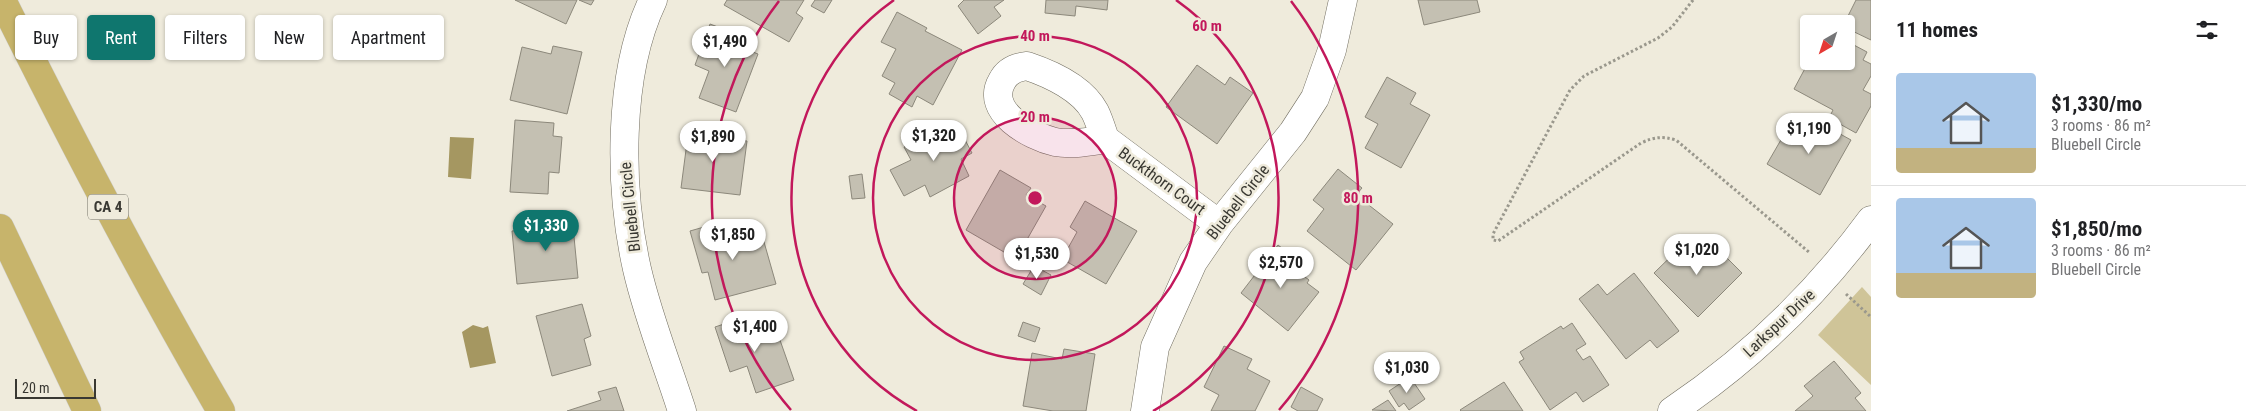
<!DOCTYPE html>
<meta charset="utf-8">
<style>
body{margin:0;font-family:"Roboto Condensed",sans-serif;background:#f6f6f6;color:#202124;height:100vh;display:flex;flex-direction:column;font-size:19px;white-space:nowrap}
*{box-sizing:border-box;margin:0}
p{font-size:16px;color:#757577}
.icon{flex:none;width:28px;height:28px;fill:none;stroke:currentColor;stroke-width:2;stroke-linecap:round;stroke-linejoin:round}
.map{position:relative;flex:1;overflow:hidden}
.drawer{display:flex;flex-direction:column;background:#fff;width:375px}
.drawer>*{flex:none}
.guide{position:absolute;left:15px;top:15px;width:475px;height:45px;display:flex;gap:10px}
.needle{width:32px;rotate:219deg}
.controls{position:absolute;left:1800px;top:15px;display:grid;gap:10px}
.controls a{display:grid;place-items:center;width:55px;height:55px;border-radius:5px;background:#fff;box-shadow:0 1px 4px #0004;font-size:25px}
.scale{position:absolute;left:15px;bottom:12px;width:81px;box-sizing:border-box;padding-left:5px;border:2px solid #393832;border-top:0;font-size:14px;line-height:18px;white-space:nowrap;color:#393832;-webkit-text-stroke:4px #efebdc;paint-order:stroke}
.price{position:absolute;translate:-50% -42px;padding:0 11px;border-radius:18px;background:#fff;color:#222;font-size:16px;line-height:32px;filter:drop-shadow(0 1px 2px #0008)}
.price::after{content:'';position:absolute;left:50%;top:30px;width:15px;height:11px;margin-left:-8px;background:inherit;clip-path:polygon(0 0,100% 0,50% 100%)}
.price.active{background:#0f766e;color:#fff}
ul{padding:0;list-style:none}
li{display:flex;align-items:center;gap:15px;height:125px;padding:0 25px}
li+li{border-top:1px solid #e0e0e0}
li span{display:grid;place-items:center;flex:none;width:140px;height:100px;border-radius:5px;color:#555}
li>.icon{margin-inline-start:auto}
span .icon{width:60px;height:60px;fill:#fffc;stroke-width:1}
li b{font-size:21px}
h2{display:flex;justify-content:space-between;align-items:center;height:60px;padding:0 25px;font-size:21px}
.pill{padding:0 18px;border-radius:5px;background:#fff;box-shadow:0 1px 4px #0004;font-size:18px;line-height:45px}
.pill.active{background:#0f766e;color:#fff}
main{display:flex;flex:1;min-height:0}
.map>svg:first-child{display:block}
</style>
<main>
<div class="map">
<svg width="1871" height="411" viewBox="0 0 1871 411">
<rect width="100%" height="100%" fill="#efebdc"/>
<path fill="#cfc498" d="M1862,287L1871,297V385L1818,335Z"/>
<path fill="#a59761" d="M450,137L474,138L471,179L448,177Z
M473,325L483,328L488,326L496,363L470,368L462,332Z"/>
<path fill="#c4c0b2" stroke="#8c887b" d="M515,0H577L566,24Z
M579,0H594L591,5Z
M727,0H804L796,13L803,18L789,42L724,5Z
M815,0H832L824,13L811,6Z
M964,0H1004L994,7L1001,16L978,34L958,6Z
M1046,0H1108L1107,10L1076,6L1075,16L1045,13Z
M1418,0H1477L1480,12L1424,25Z
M1856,0H1871V40L1846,28V24H1844Z
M897,12L927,28L925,31L962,50L933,105L917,96L912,107L889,94L895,83L882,76L896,49L881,42Z
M710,24L739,35L735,45L758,54L736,112L699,98L709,71L695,65Z
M1852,44L1867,52L1863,60L1871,64V76L1863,90L1871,94V106L1856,133L1829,118L1833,110L1794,89L1809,61H1846V50L1848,51Z
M553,46L582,52L567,114L510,100L522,47L551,54Z
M1197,65L1225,85L1230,77L1253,93L1217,144L1166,107Z
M1387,77L1416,93L1410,104L1430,115L1401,168L1365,148L1378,124L1365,117Z
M1793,119L1819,134L1824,125L1851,140L1820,195L1767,164Z
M515,120L554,123L553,136L562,137L559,173L549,172L548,194L510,192Z
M951,122L959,137L963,136L972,153L961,159L969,176L930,197L925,185L904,196L890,170L911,160L904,147Z
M689,127L717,131L716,137L747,141L740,195L681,188Z
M1338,169L1362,188L1356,195L1393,224L1356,270L1307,231L1324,209L1313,200Z
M1000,170L1031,188L1026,195L1046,206L1016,259L966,230Z
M862,174L865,198L852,199L849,176Z
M1085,201L1137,231L1106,284L1062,259L1077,232L1070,227Z
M572,216L578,278L517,284L512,231L544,228L543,219Z
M718,223L722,238L760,228L776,284L715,300L708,272L702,273L690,231Z
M1692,236L1714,258L1720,251L1742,273L1698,317L1654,273Z
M1278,245L1301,263L1296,270L1309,280L1307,283L1319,292L1288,331L1241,293Z
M1034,266L1051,275L1041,295L1023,284Z
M1634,273L1679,331L1657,348L1650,340L1626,359L1579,299L1598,284L1607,295Z
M582,304L591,336L584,339L591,365L552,376L536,316Z
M745,317L749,331L774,323L794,380L756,393L747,366L730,372L715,327Z
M1023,322L1040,328L1035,342L1018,336Z
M1572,323L1586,344L1576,350L1583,360L1590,356L1609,385L1583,402L1576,392L1550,410L1519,362L1524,359L1520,352L1561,326L1563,329Z
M1224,346L1252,359L1247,369L1270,381L1255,411H1211L1219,395L1204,387Z
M1064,349L1095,354L1086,411H1053L1023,406L1032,353L1062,359Z
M1834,361L1861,393L1855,398L1866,411H1795L1813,396L1804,386Z
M1410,377L1425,399L1409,410L1404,403L1399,407L1389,391Z
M1504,382L1523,411H1461L1460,410Z
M616,387L624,411H567L601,400L598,392Z
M1301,387L1323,399L1317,411H1298L1291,407Z
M1388,400L1396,411L1372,410Z"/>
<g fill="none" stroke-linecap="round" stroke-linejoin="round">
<defs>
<path id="street" d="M653,0C617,75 619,189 637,269C648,317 667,364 682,411
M1027,66C1051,74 1083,89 1095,112C1099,120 1102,130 1105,139C1089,142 1071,145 1055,142C1030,136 984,111 1002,81C1007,71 1017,67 1027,66Z
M1105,139L1219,224
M1145,411L1155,347L1193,262L1219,224L1293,132L1315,98L1332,50L1343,0
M1672,411C1749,359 1816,295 1871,220"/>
<path id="highway" d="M2,0C71,139 143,277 221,411
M0,228L87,411"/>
</defs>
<use href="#street" stroke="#726e61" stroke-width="29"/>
<use href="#highway" stroke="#cfcfce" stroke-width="29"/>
<path stroke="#9a988d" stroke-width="3" stroke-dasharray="2.5 2.5" stroke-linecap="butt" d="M1693,0L1672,27L1658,38L1584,76L1570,90L1493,234V240L1498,241L1641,143C1654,137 1662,136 1676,140L1810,253
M1846,294L1871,317"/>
<use href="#street" stroke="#fff" stroke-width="28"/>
<use href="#highway" stroke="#c7b46b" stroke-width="28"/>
</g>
<circle cx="1035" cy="198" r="81" fill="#c2185b" fill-opacity=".12"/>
<g fill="none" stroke="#c2185b" stroke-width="2.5">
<circle cx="1035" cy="198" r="81"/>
<circle cx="1035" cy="198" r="162"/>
<path d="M917 411A243 243 0 0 1 894 0M1176 0A243 243 0 0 1 1153 411"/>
<path d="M791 410A323 323 0 0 1 779 1M1291 1A323 323 0 0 1 1279 410"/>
</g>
<g text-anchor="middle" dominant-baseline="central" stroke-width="5" stroke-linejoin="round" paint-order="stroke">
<rect fill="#efebdc" stroke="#706e65" stroke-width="1" x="88" y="194.5" width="40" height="25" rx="4"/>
<g font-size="15" font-weight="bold" fill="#393832">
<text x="108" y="207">CA 4</text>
</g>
<g font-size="16" fill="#393832" stroke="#efebdc">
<text transform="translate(1162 181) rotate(36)">Buckthorn Court</text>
<text transform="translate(1238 202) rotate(-52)">Bluebell Circle</text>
<text transform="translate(630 207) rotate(-96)">Bluebell Circle</text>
<text transform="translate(1779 323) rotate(-43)">Larkspur Drive</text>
</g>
</g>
<circle cx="1035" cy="198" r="8" fill="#c2185b" stroke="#efebdc" stroke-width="2.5"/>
<g font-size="15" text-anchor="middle" font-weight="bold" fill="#c2185b" stroke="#efebdc" stroke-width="5" stroke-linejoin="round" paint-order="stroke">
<text x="1207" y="31">60 m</text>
<text x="1035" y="41">40 m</text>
<text x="1035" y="122">20 m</text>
<text x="1358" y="203">80 m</text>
</g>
</svg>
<div class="controls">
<a><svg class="needle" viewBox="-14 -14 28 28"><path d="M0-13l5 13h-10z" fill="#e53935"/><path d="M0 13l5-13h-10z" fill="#757577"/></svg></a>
</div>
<div class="scale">20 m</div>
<b class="price" style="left:725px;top:68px">$1,490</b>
<b class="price" style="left:1809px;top:155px">$1,190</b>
<b class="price" style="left:934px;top:162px">$1,320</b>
<b class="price" style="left:713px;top:163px">$1,890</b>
<b class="price active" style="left:546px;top:252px">$1,330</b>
<b class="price" style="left:733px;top:261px">$1,850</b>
<b class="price" style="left:1697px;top:276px">$1,020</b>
<b class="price" style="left:1037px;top:280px">$1,530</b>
<b class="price" style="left:1281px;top:289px">$2,570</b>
<b class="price" style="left:755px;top:353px">$1,400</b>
<b class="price" style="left:1407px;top:394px">$1,030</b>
<div class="guide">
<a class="pill">Buy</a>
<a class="pill active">Rent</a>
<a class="pill">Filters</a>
<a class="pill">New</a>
<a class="pill">Apartment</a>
</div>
</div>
<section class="drawer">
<h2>11 homes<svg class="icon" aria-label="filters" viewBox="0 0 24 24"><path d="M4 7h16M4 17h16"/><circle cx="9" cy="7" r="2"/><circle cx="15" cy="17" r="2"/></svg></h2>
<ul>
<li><span style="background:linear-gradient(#a9c7e8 75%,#c2b280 0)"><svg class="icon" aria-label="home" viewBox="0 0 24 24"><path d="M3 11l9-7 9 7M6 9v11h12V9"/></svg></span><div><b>$1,330/mo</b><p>3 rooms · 86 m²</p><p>Bluebell Circle</p></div></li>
<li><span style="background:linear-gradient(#a9c7e8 75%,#c2b280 0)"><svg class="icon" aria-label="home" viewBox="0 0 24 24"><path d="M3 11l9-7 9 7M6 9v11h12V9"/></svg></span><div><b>$1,850/mo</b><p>3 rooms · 86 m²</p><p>Bluebell Circle</p></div></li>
</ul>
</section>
</main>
